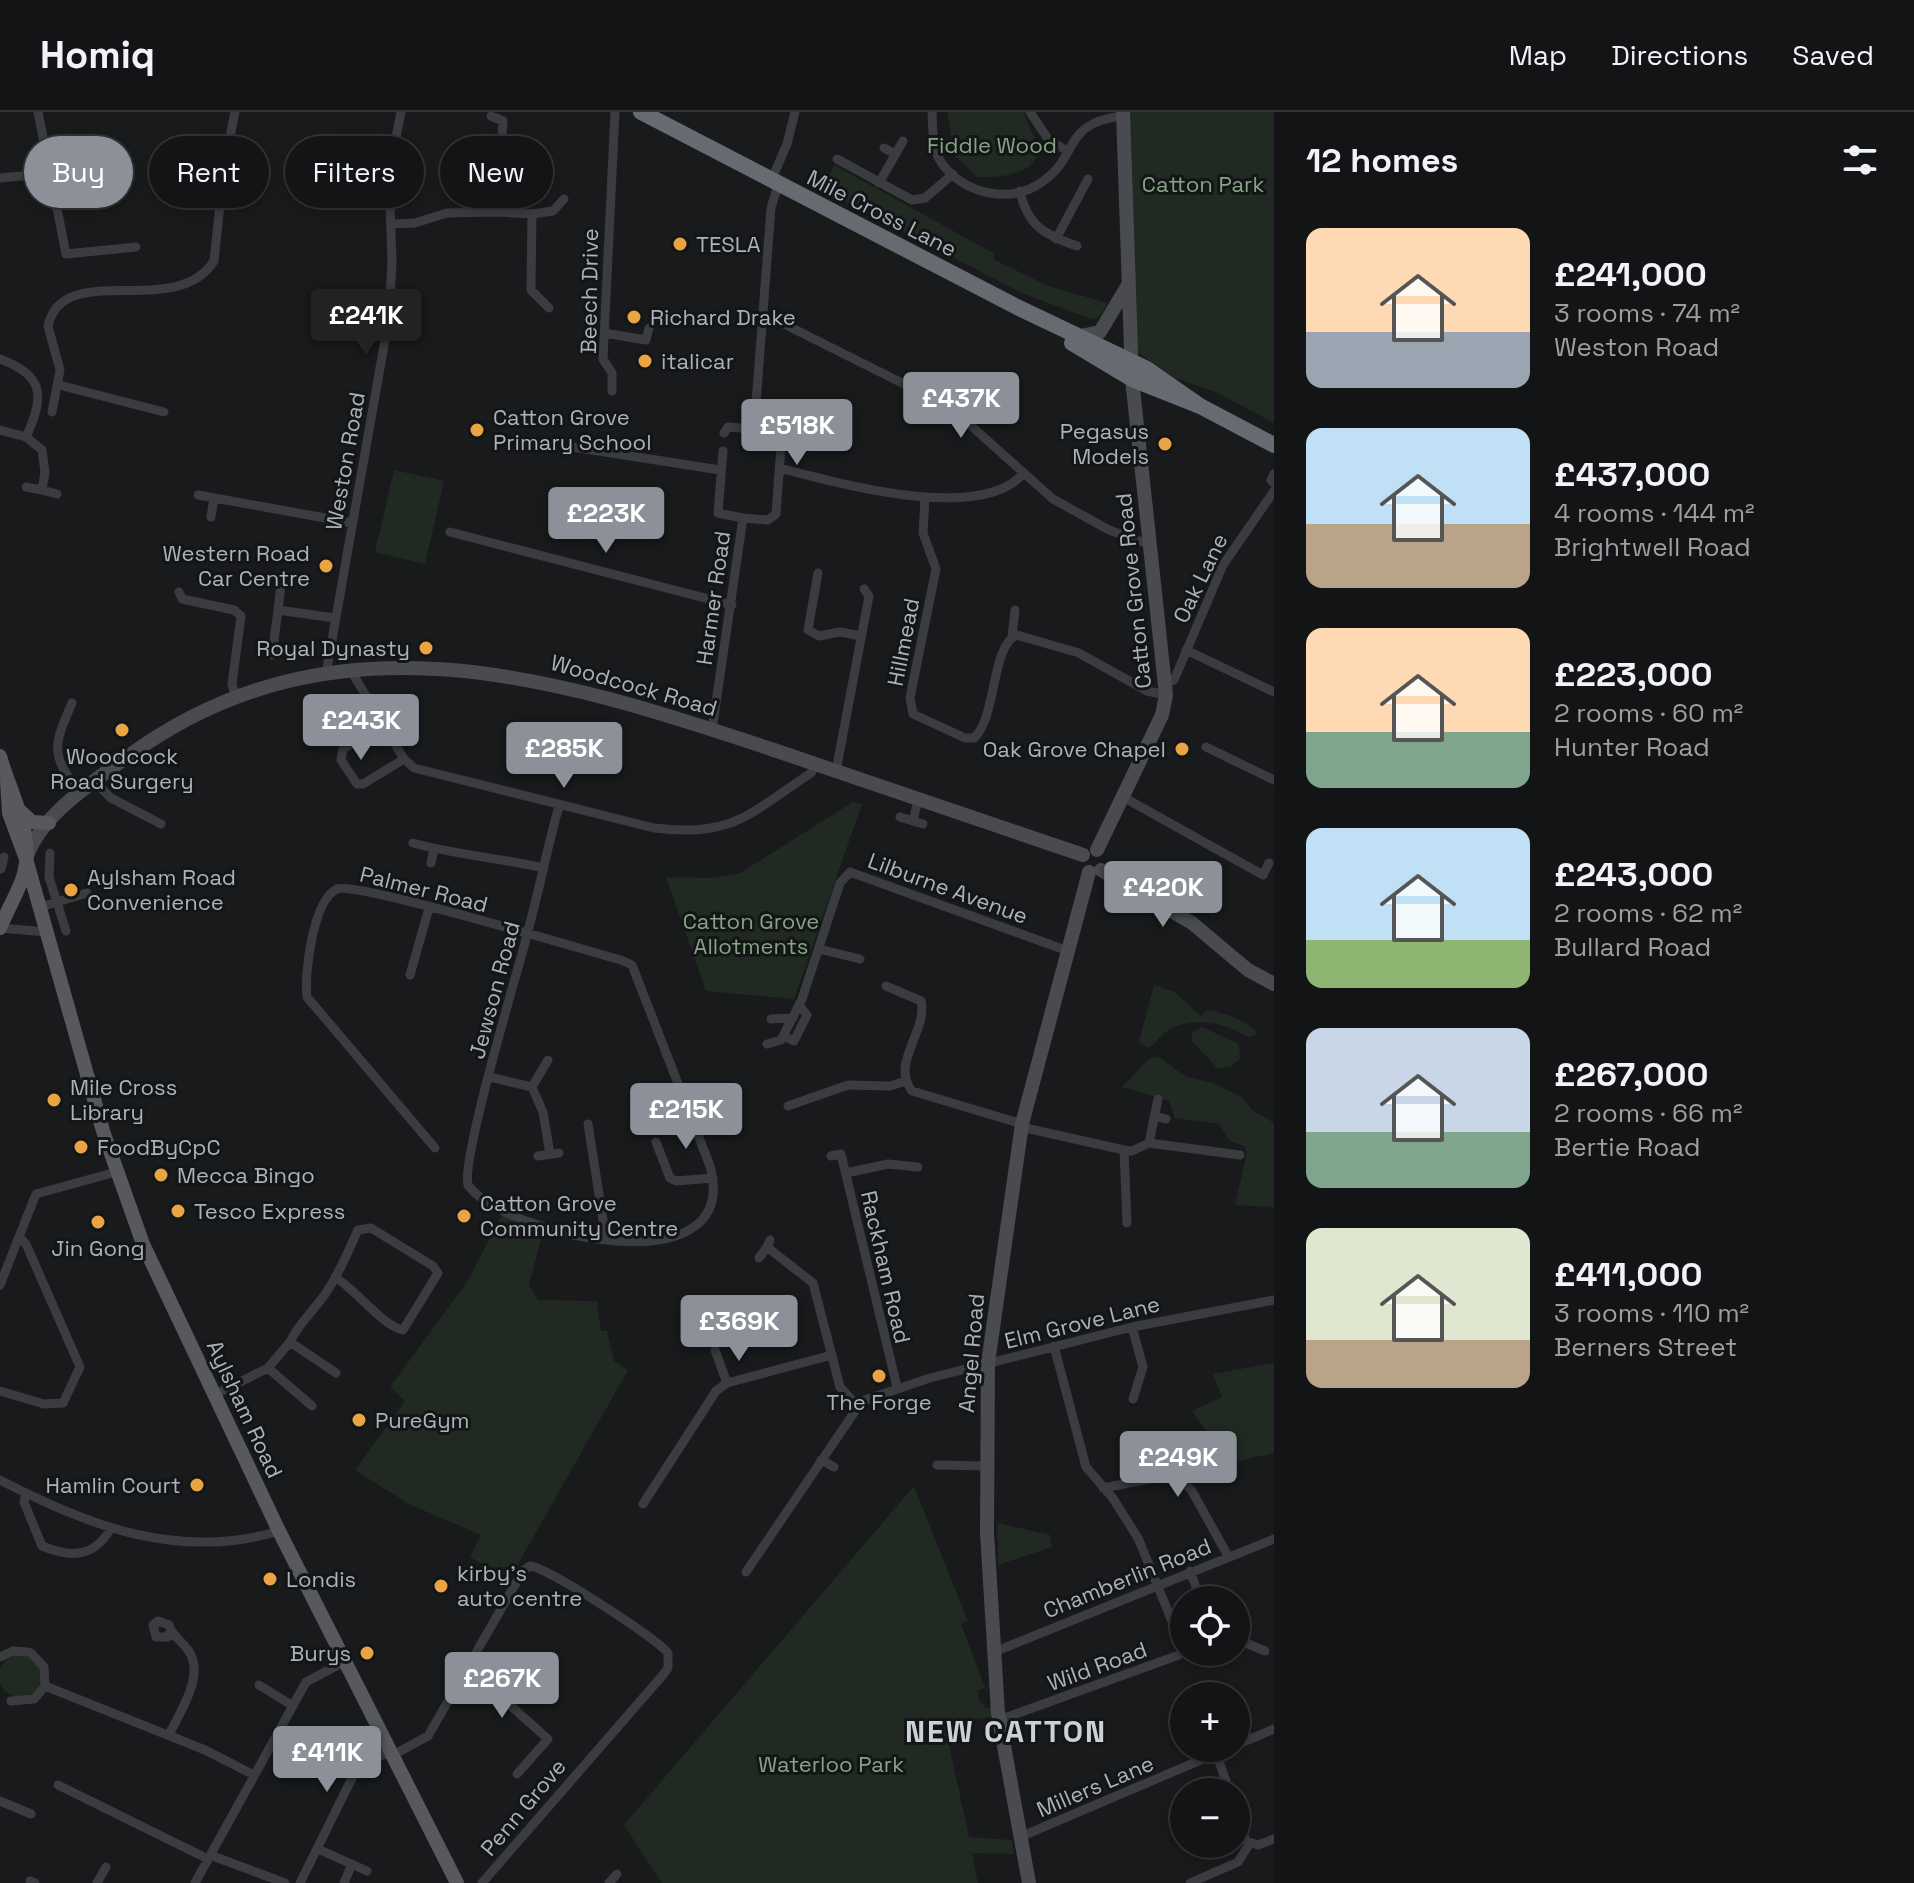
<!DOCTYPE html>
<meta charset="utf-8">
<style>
body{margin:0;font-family:"Space Grotesk",sans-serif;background:#202122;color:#f1f3f6;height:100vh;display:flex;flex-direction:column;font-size:30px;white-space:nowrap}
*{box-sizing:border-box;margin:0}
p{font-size:26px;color:#9d9ea0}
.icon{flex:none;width:44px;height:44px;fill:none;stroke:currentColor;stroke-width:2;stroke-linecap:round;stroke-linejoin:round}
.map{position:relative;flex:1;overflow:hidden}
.panel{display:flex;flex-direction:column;background:#131415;width:640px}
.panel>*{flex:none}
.guide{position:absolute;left:24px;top:24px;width:760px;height:72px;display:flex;gap:16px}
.buttons{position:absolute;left:1170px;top:1474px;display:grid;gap:16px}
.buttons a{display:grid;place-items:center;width:80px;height:80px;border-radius:50%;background:#131415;box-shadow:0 4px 12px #0003,0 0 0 2px #323334;font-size:40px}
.price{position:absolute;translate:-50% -68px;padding:0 18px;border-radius:8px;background:#8c9099;color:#fff;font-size:26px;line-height:52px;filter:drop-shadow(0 2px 4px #0008)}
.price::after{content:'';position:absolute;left:50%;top:48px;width:24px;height:18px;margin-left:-12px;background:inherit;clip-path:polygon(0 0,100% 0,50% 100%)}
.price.selected{background:#222;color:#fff}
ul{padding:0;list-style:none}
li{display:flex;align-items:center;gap:24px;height:200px;padding:0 32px}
li span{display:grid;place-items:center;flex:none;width:224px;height:160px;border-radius:16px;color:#555}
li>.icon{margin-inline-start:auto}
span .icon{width:96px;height:96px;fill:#fffc;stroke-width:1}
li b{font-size:34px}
h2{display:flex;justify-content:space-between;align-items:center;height:96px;padding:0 32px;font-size:34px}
.tag{padding:0 28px;border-radius:36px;background:#131415;box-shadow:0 4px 12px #0003,0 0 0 2px #323334;font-size:28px;line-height:72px}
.tag.selected{background:#8c9099;color:#fff}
header{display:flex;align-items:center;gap:48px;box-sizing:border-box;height:112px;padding:0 40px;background:#131415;border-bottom:2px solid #323334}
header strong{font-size:38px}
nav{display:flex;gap:44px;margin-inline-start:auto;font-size:28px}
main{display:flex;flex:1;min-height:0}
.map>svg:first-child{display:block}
</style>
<header>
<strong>Homiq</strong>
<nav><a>Map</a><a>Directions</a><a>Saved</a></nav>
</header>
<main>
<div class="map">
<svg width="1274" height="1771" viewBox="0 0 1274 1771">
<rect width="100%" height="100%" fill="#191a1c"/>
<path fill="#212a22" d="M947,0H1024C1026,11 1033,19 1036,29C1046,63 999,66 977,65L955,44Z
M1129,0H1274V311L1218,281L1173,265L1138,240Z
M834,53L995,142L993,147L1048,174L1108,191L1099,205L1091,207L1022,181L823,78Z
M394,358L444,369L425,452L375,440Z
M853,690L862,692L794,887L706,879L666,765L710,766L740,761Z
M1154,873L1174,880L1201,904L1206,898C1223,900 1247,908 1258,922L1247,925C1226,910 1191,903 1167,919C1159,924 1156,932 1148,936L1139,930Z
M1202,915L1239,932L1240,947L1230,955L1217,956L1192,929V921Z
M1159,945L1185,964L1216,972L1243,986L1252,998L1274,1011V1095L1235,1093L1247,1041L1244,1034L1230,1029L1219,1012L1175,1006L1169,989L1122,975L1149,947Z
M502,1103L517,1108L514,1117L541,1127L529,1173L538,1188L597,1189L601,1219H607L614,1249L628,1258L509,1468L470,1445L481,1423L409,1392L355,1358L405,1289L390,1275L467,1170Z
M1274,1251V1341L1229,1351L1192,1299L1222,1285L1213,1262Z
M914,1374L968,1509L961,1512L985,1576L978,1578L979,1588L986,1596H992V1605L944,1610L969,1725L1012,1728L1014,1742L972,1741L978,1771H662L624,1713Z
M997,1411L1050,1423L1052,1435L998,1453Z
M-1 1564a21 21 0 1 1 42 0a21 21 0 1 1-42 0Z"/>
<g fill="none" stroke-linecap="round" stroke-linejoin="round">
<path stroke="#3b3c40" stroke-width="9" d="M38,0L66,142L136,135
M932,0C933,17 932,39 943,53C967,83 1011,92 1042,70C1081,43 1061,11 1123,4
M1030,0L1048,27L1067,39
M884,36L895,42
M837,47L912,88L925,86L953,62
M0,66L52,61
M771,69L787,32L795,0
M879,71L903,29
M1020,79C1027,114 1045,123 1077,134
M497,100L532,102L531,178L549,196
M532,102L553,99L564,87
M392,112L415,111L447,101L497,100L503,9L491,4
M1056,127L1088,67
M762,206L784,212L950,295L1053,387L1109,418L1142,430H1151
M604,221L646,228L649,216
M0,247C43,263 46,283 26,325
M59,273L164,300
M612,279V261L603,247L615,0
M52,300L60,258L48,214C63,146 176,209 214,149L224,54L235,0
M0,318L26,325L42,338L45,360L42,378L26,375
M724,321L728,315L754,317
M573,335L720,358
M723,339L718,401L743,406
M780,361L783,357C839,371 980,412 1024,361
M1274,362L1271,368L1274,371
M42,378L57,382
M198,383L353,411
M925,386L923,421L936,457L910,586L913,602L965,626H974C997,605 991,533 1017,523L1079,541L1147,579L1166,583
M211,405L214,386
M450,420L732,493
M818,461L808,518L819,524L840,520L861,524
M281,473L278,498L335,506
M179,480L182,487L234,498L241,504L232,572L236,587
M1012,525L1015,498
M1186,538L1274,580
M272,543L278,498
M351,559L404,647L414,656L654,716C732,726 749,702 811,661L816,652
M326,562L389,205L392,150L389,60L401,0
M1166,572L1174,568L1223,453L1274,379
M72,591C53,635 50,642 80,681
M383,613L343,637L341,648L357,672H363L404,647
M712,618L743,406L768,408L776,402L782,321L754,317L771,96L778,73
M1206,635L1274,668
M836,659L869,484L864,477
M95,670L111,686L161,712
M1123,685L1263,763L1269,751
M918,688L913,709L923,712
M900,705L913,709
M413,731C457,743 500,746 544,756
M50,741L49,765L66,819
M431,751L434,737
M1,757L4,745
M40,795L87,781
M0,816L47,820
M819,837L860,847
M410,863L429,796
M886,874L921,889C928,919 890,951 912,979L1022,1012
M771,907L793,906
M784,924L794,929L807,903L799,893
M767,932L781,928L802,887L840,771L850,760L1068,839
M490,965L532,975L548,948
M532,975L543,1000L550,1042
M1158,987L1149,1031L1240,1043
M788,994L848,973L890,974L906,969
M1154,1004L1166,1007
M588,1012L606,1127
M1021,1015L1124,1038L1132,1039L1149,1031
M656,1030L670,1066L676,1069L713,1066
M435,1036L307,885C304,862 313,788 337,777C356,769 584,838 621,848L632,853L710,1054C744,1178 505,1124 468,1073C461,1048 516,865 526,827L527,822C539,780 547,736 559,694
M1124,1038L1127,1111
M538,1044L559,1041
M831,1044L841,1042L897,1275
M846,1061L888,1052L918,1055
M770,1128L767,1135L813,1171L840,1275L857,1293
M759,1146L767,1135
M335,1165C356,1178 384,1215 403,1218L438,1161L433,1154L371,1116L358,1118C346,1144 334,1174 315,1195C305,1208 297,1215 290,1230L336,1261
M0,1173L36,1082L116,1060
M1132,1215L1143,1255L1133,1287
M715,1238L727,1271
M268,1256L290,1230
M0,1279L44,1292L63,1291L80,1255L26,1132L19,1125
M214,1283L268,1256L312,1294
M821,1348L834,1355
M937,1353L986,1354
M0,1368C88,1414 179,1449 279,1419
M1103,1376L1176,1362L1192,1379L1228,1444
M26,1381L24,1390L42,1434C69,1445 92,1447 110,1418
M643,1392L716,1279L727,1271L832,1243
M1190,1459L1201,1488
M746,1460L862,1289L930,1266L1132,1215L1274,1188
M1236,1527L1265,1539
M994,1540L1274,1427
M0,1545L13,1539L28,1540
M467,1555L548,1627L517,1662
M259,1573L293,1594
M45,1574L205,1638L254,1663
M11,1589L34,1587L45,1574L44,1555L31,1541
M999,1608L1179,1543L1183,1536L1138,1426L1112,1385L1086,1355L1054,1234
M169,1623C180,1599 206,1563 188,1538C182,1529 171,1523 169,1513L158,1509L153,1513L156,1525H168L170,1520
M1236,1633L1274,1617
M1216,1641L1230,1680
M393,1643L428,1624L523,1459L530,1454C547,1455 656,1526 668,1541V1556L662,1564L482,1771
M58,1673L208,1747
M0,1689L31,1702
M1236,1700L1246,1729L1258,1733L1274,1727
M1020,1725L1229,1636
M318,1737L367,1759
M210,1743L285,1771
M30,1769L35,1771
M97,1771L106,1755
M195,1771L306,1570L346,1549
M300,1771L357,1656L391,1639
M344,1771L352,1752
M609,1771L617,1762
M1190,1771L1238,1750L1250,1731"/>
<path stroke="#494b50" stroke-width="14" d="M1080,224L1100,220L1128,173
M1097,738L1162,603L1166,583L1132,267L1123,0
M26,747C40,703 92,671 127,645C333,494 555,565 774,638C877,673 980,708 1083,743
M1101,758L1192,811L1248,858L1274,872
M1029,1771L998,1601L987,1420L988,1251L1022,1012L1089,760"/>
<path stroke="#57595f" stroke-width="14" d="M0,644C11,684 36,723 23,765C17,782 7,799 0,816
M7,669L9,701L26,747L103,1019L143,1132L279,1419L457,1771
M19,698L32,710L49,711"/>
<path stroke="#676a71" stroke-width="16" d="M641,0L1017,195L1147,257L1200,294
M1072,231L1132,267L1200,294L1274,333"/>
</g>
<g fill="#eaa443" stroke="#141517" stroke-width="3">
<circle cx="680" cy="132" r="8"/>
<circle cx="634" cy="205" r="8"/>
<circle cx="645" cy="249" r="8"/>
<circle cx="477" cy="318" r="8"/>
<circle cx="1165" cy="332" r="8"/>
<circle cx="326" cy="454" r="8"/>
<circle cx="426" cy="536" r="8"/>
<circle cx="122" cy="618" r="8"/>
<circle cx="1182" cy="637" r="8"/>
<circle cx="71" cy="778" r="8"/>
<circle cx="54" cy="988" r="8"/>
<circle cx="81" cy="1035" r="8"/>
<circle cx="161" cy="1063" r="8"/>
<circle cx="178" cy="1099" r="8"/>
<circle cx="464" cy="1104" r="8"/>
<circle cx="98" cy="1110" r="8"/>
<circle cx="879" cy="1264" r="8"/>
<circle cx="359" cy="1308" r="8"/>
<circle cx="197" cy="1373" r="8"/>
<circle cx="270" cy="1467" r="8"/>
<circle cx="441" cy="1474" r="8"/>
<circle cx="367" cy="1541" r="8"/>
</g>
<g text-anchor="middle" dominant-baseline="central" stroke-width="6" stroke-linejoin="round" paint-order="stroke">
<g font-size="22" fill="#85a485" stroke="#141517">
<text x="992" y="33">Fiddle Wood</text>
<text x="1203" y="72">Catton Park</text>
<text x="751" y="809">Catton Grove<tspan x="751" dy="25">Allotments</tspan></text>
<text x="831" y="1652">Waterloo Park</text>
</g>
<g font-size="22" fill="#adb2ba" stroke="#141517">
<text transform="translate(882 101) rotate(27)">Mile Cross Lane</text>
<text transform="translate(589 179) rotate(-89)">Beech Drive</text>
<text transform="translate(345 349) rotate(-80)">Weston Road</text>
<text transform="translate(1200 466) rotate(-64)">Oak Lane</text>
<text transform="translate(1133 479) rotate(-96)">Catton Grove Road</text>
<text transform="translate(713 486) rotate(-82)">Harmer Road</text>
<text transform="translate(903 530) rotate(-79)">Hillmead</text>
<text transform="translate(634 573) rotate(16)">Woodcock Road</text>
<text transform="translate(948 776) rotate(20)">Lilburne Avenue</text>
<text transform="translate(424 777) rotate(14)">Palmer Road</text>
<text transform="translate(494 878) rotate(-75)">Jewson Road</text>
<text transform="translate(886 1155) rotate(77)">Rackham Road</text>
<text transform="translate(1082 1210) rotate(-14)">Elm Grove Lane</text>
<text transform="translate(971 1241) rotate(-85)">Angel Road</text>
<text transform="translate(245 1297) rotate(65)">Aylsham Road</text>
<text transform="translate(1127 1466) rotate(-22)">Chamberlin Road</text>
<text transform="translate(1097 1554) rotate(-20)">Wild Road</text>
<text transform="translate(1095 1674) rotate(-23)">Millers Lane</text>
<text transform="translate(523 1695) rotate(-50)">Penn Grove</text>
</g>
<g font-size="22" fill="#adb2ba" stroke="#141517" text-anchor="start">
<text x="696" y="132">TESLA</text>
<text x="650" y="205">Richard Drake</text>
<text x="661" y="249">italicar</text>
<text x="493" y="305">Catton Grove<tspan x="493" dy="25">Primary School</tspan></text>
<text x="1149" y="319" text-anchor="end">Pegasus<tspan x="1149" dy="25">Models</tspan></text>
<text x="310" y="441" text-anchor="end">Western Road<tspan x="310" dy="25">Car Centre</tspan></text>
<text x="410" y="536" text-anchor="end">Royal Dynasty</text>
<text x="1166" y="637" text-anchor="end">Oak Grove Chapel</text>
<text x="122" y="644" text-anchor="middle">Woodcock<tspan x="122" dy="25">Road Surgery</tspan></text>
<text x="87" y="765">Aylsham Road<tspan x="87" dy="25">Convenience</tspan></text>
<text x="70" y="975">Mile Cross<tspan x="70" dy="25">Library</tspan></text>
<text x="97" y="1035">FoodByCpC</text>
<text x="177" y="1063">Mecca Bingo</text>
<text x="480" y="1091">Catton Grove<tspan x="480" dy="25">Community Centre</tspan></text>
<text x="194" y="1099">Tesco Express</text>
<text x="98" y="1136" text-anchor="middle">Jin Gong</text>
<text x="879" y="1290" text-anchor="middle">The Forge</text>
<text x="375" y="1308">PureGym</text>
<text x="181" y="1373" text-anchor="end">Hamlin Court</text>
<text x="457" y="1461">kirby's<tspan x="457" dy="25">auto centre</tspan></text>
<text x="286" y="1467">Londis</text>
<text x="351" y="1541" text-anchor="end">Burys</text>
</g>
<g font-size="30" font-weight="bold" letter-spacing="2" fill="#cdd1d7" stroke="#141517">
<text x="1006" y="1619">NEW CATTON</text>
</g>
</g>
</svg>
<div class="buttons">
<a><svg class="icon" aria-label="locate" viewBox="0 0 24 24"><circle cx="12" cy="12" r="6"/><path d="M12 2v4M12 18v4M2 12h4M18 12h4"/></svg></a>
<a>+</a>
<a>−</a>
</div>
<b class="price selected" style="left:366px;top:245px">£241K</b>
<b class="price" style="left:961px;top:328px">£437K</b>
<b class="price" style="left:797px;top:355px">£518K</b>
<b class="price" style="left:606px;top:443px">£223K</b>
<b class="price" style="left:361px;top:650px">£243K</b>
<b class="price" style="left:564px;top:678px">£285K</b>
<b class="price" style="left:1163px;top:817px">£420K</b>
<b class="price" style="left:686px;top:1039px">£215K</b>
<b class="price" style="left:739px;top:1251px">£369K</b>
<b class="price" style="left:1178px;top:1387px">£249K</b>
<b class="price" style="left:502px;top:1608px">£267K</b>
<b class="price" style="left:327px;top:1682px">£411K</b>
<div class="guide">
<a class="tag selected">Buy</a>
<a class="tag">Rent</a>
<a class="tag">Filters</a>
<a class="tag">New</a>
</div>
</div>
<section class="panel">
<h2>12 homes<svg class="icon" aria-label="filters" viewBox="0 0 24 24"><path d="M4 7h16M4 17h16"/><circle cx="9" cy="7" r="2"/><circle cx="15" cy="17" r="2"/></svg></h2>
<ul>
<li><span style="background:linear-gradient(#ffd9b3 65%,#9aa5b1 0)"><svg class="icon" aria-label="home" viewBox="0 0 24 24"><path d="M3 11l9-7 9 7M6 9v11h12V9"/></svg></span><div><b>£241,000</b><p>3 rooms · 74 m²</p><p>Weston Road</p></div></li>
<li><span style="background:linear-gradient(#bfe0f5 60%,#b9a48a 0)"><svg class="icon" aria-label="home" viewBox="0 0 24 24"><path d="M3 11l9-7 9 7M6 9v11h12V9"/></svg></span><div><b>£437,000</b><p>4 rooms · 144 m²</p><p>Brightwell Road</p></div></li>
<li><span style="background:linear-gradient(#ffd9b3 65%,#7fa58c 0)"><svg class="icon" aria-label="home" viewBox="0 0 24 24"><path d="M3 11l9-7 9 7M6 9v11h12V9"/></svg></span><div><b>£223,000</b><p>2 rooms · 60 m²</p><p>Hunter Road</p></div></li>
<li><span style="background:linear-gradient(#bfe0f5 70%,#8fb573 0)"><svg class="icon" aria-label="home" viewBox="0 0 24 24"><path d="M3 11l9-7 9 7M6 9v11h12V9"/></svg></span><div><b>£243,000</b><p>2 rooms · 62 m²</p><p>Bullard Road</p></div></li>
<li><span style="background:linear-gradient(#c9d6e8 65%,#7fa58c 0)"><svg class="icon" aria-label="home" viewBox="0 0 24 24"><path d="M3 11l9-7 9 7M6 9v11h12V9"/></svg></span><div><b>£267,000</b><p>2 rooms · 66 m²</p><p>Bertie Road</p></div></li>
<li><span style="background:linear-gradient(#dfe7d0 70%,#b9a48a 0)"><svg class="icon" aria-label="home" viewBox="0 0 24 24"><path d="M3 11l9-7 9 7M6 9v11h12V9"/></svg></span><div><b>£411,000</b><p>3 rooms · 110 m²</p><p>Berners Street</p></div></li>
</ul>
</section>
</main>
